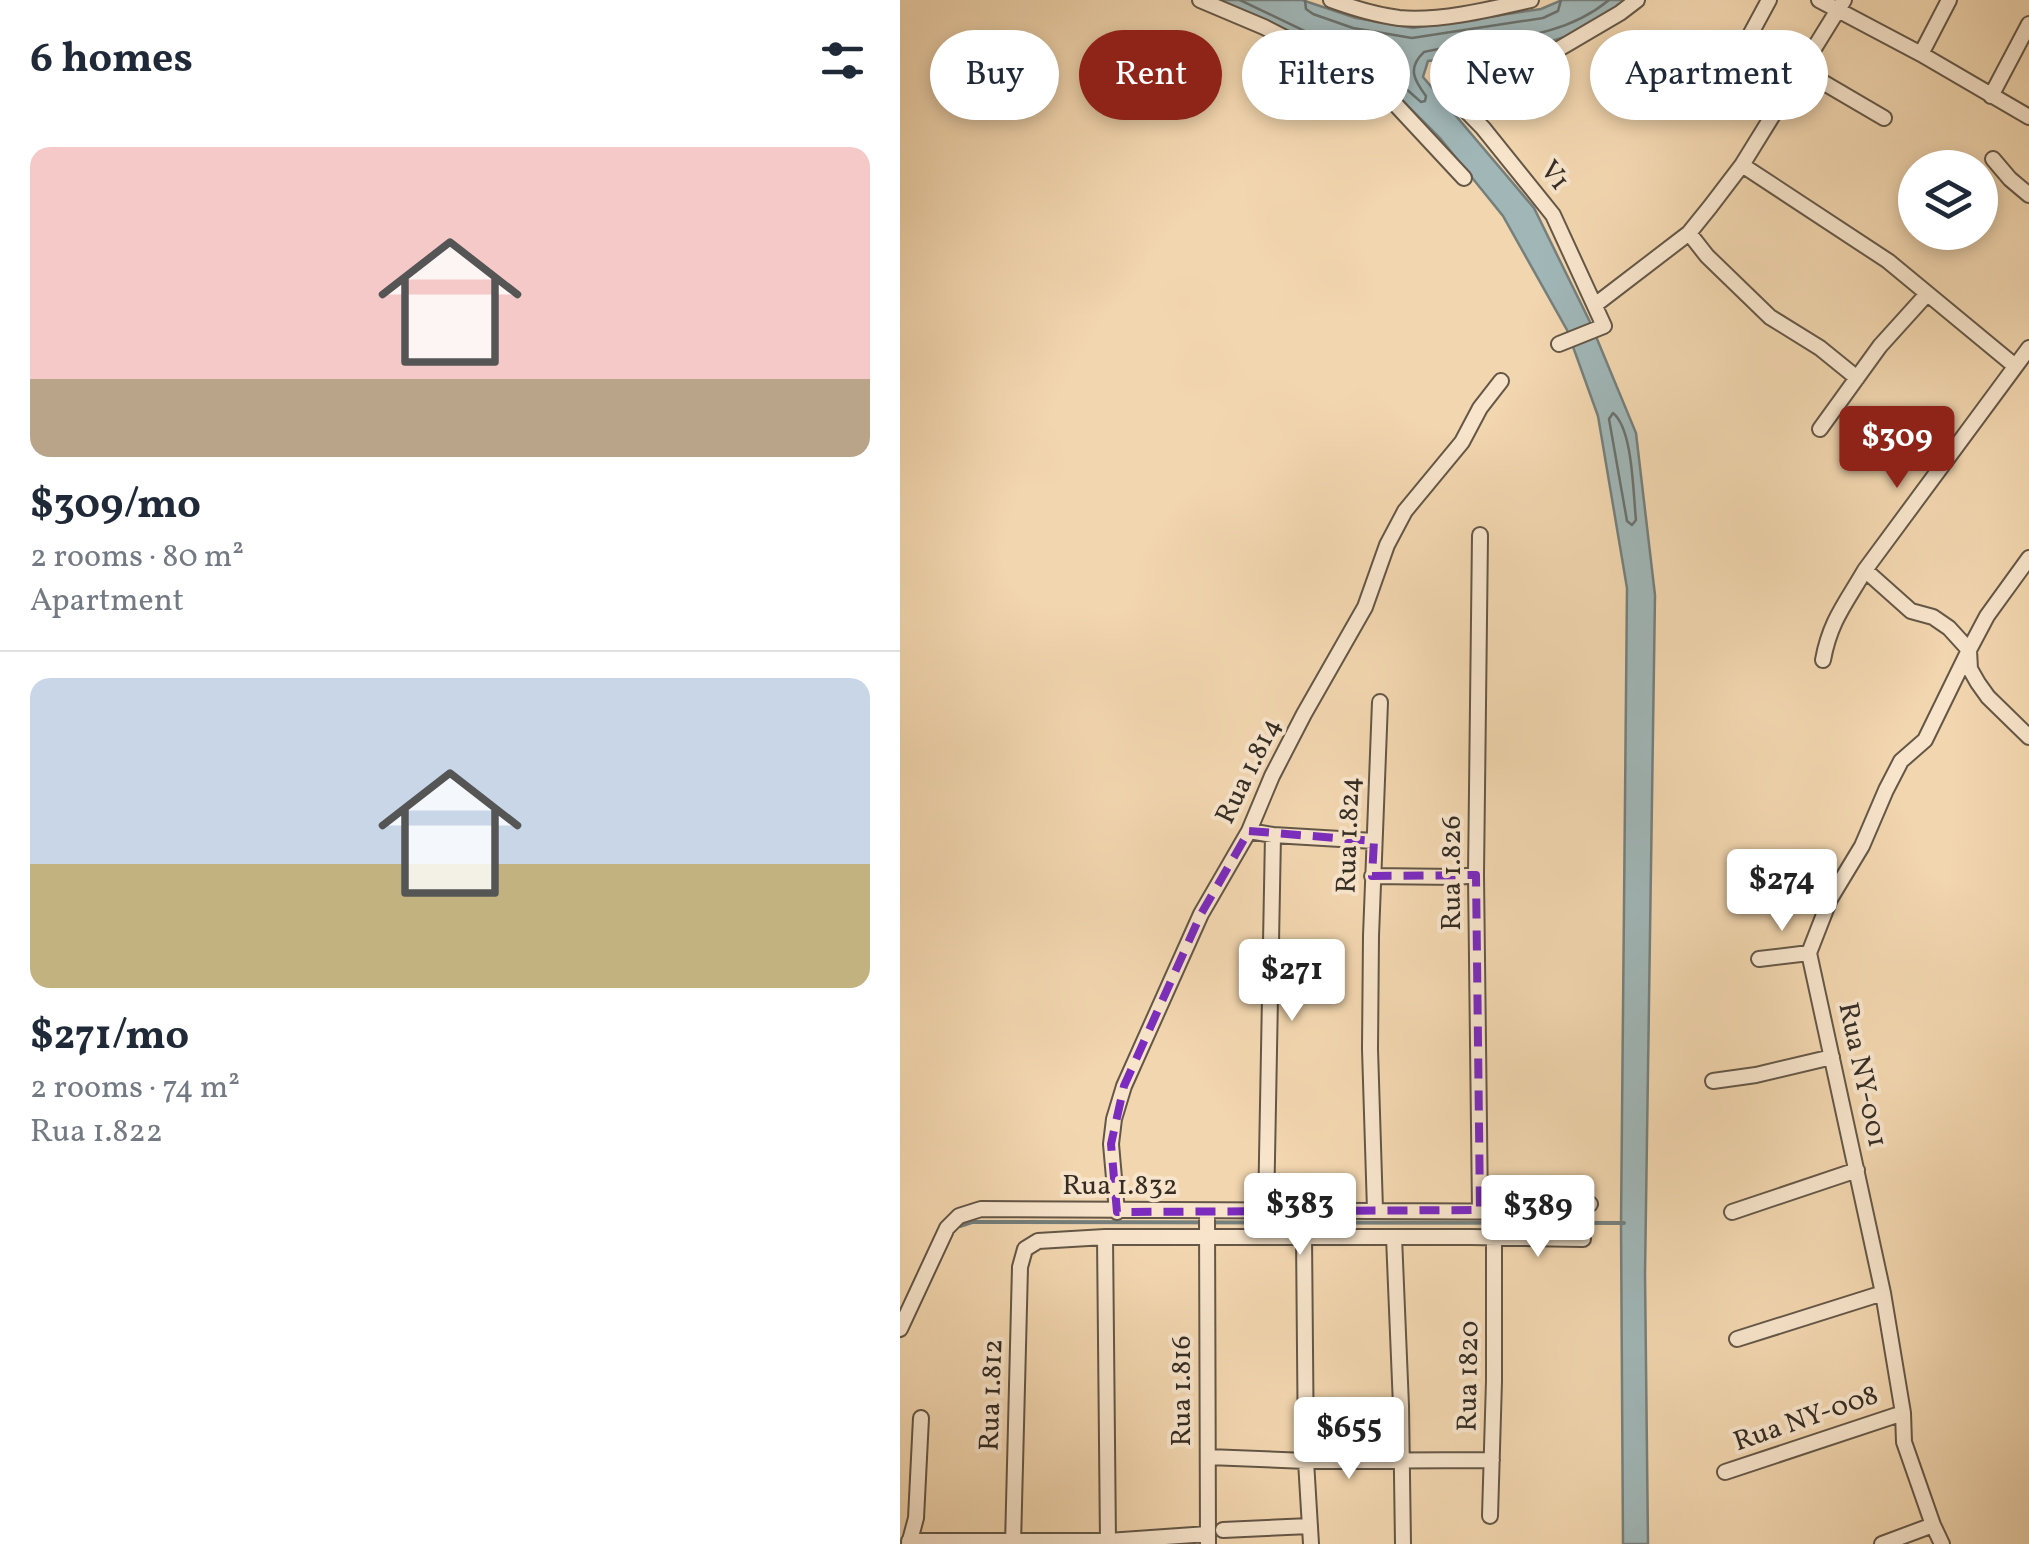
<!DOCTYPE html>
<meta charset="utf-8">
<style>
body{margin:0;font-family:Vollkorn,serif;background:#f6f6f7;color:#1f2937;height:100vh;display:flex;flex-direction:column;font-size:38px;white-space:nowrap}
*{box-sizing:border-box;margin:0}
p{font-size:32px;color:#747a83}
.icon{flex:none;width:55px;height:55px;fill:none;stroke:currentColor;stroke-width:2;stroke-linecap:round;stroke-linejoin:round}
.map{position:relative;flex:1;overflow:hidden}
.panel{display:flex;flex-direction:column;background:#fff;width:900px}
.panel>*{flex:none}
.top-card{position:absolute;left:30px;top:30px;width:948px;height:90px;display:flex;gap:20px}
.buttons{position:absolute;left:998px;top:150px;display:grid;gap:20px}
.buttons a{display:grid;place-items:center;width:100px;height:100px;border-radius:50%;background:#fff;box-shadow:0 5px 15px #0003;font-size:50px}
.price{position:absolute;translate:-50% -85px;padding:0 22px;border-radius:10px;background:#fff;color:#222;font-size:32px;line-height:65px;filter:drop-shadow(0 2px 5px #0008)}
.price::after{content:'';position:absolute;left:50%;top:60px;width:30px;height:22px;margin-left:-15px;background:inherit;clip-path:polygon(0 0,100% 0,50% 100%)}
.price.current{background:#8f2418;color:#fff}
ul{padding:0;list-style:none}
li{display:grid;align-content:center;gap:20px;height:530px;padding:0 30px}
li+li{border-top:2px solid #e0e1e3}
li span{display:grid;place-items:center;height:310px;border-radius:20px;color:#555}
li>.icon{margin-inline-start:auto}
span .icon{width:180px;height:180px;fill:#fffc;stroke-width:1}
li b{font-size:42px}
h2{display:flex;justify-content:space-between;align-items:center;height:120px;padding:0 30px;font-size:42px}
.tag{padding:0 35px;border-radius:45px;background:#fff;box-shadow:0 5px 15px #0003;font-size:35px;line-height:90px}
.tag.current{background:#8f2418;color:#fff}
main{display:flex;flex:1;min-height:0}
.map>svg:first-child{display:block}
</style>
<main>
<section class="panel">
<h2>6 homes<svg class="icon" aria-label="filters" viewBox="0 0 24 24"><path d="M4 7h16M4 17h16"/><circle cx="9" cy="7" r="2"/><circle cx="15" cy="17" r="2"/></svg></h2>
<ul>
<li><span style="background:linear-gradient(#f6c9c9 75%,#b9a48a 0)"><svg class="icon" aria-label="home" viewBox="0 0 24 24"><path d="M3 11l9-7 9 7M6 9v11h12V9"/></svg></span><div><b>$309/mo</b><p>2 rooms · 80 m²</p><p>Apartment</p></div></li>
<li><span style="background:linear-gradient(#c9d6e8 60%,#c2b280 0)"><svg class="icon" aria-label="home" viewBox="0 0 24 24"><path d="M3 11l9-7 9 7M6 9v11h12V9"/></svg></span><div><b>$271/mo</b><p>2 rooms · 74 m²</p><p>Rua 1.822</p></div></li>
</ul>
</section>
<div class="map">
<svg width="1129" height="1544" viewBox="0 0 1129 1544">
<rect width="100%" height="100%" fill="#f2d6af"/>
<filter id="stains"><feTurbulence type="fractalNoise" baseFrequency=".002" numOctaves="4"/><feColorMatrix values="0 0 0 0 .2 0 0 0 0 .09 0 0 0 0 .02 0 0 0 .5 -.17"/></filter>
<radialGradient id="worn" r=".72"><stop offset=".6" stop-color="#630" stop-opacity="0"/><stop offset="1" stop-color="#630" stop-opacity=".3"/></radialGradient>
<path fill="#a0b6b7" stroke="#757f7c" stroke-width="2.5" d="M316,0H402L456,18L513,28L641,9L662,0H725C715,8 705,18 694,24C644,51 584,53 528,61L523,77L634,208L690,322L736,433L755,595L745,1274L748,1544H723L721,1223L727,588L698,416L667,330L603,216L540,138L490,88L458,67Z"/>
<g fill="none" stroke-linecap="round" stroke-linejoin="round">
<path stroke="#6a726e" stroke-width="2.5" d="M340,0L463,59L496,80L521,102L525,101L526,96C514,80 507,68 524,52C588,37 656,44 709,0
M405,0L406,9L413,14L453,28L512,38L643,18L658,11L661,0
M713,413C733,429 733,493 736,520L732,525L727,521L709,419Z"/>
<path stroke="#757f7c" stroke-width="4" d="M60,1226L72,1222L724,1223"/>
<defs>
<path id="minor" d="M300,0L364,27L460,76L483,91L564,178
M431,0C453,8 476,15 499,18C538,22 592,9 631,0
M919,0L1021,54L1129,117
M1021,54L1049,0
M902,70L984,118
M1091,96L1129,24
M810,111L821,97L849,37L869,0
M1093,159L1110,179L1129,195
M842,165L988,261L1115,366
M789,233L807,256L870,317L920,348L957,378
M695,305L789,233L810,207L842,165L944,0
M659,344L704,326L653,215L583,128L541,85L539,74L545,67L657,50L720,13L737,0
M920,429L980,346L1027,294
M1129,558L1087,616L1069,650L1070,669L1078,683L1088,697L1129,737
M965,570L1011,611L1033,617L1049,628L1069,650L1025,740L1001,761L986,790L962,846L930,899L909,953L983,1293L1003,1413L1004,1442L1033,1525L1042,1544
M923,660C930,621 946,603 965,570L1129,348
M349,831L373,835L474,841
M472,876L557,877L576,875
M859,959L909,953
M813,1081L856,1075L932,1057
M475,1210L470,1049L471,936L480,702
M580,1210L576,875L580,535
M217,1212L211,1144L214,1119L224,1086L301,914L349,831L372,776L404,714L465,607L487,545L505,511L562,442L580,408L601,381
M307,1212L308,1544
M366,1212L373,835
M832,1212L957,1170
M404,1236L406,1461L411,1544
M205,1237L208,1544
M494,1237L501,1406L503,1544
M0,1329L47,1228L59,1216L81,1209L674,1212L690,1204
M837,1339L983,1293
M308,1457L406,1461L592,1460
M825,1472L1003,1413
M590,1516L594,1381V1237
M323,1530L410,1526
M9,1541H208L308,1534
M9,1544L16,1518L21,1418
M113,1544L120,1267L125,1249L138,1241L205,1237H571L683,1239
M982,1544L1033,1525"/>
</defs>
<use href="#minor" stroke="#645747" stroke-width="18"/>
<use href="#minor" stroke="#f7e4cb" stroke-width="14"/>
</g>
<path fill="none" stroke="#7b2cbf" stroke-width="8" stroke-dasharray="20 12" stroke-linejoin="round" d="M349,831L474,841L472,876L576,875L580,1210L217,1212L211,1144L224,1086L301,914Z"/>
<g text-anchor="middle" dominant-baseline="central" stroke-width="8" stroke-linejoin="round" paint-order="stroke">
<g font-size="28" fill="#352d24" stroke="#f7e4cb">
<text transform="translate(654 176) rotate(51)">V1</text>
<text transform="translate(349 771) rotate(-64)">Rua 1.814</text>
<text transform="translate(449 835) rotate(-88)">Rua 1.824</text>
<text transform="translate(552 873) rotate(-90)">Rua 1.826</text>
<text transform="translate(962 1075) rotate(78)">Rua NY-001</text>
<text x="220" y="1186">Rua 1.832</text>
<text transform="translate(569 1376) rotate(-89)">Rua 1820</text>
<text transform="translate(282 1391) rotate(-90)">Rua 1.816</text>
<text transform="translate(92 1395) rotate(-88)">Rua 1.812</text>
<text transform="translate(906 1419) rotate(-19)">Rua NY-008</text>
</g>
</g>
<rect width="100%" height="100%" filter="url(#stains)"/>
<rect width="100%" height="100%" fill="url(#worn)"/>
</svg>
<div class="buttons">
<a><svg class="icon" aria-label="layers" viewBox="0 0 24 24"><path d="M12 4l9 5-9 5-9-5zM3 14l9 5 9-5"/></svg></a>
</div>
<b class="price current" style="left:997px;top:491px">$309</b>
<b class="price" style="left:882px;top:934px">$274</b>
<b class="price" style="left:392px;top:1024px">$271</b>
<b class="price" style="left:400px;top:1258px">$383</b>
<b class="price" style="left:638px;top:1260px">$389</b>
<b class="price" style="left:449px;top:1482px">$655</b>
<div class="top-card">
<a class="tag">Buy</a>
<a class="tag current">Rent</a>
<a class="tag">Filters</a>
<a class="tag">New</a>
<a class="tag">Apartment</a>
</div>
</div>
</main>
